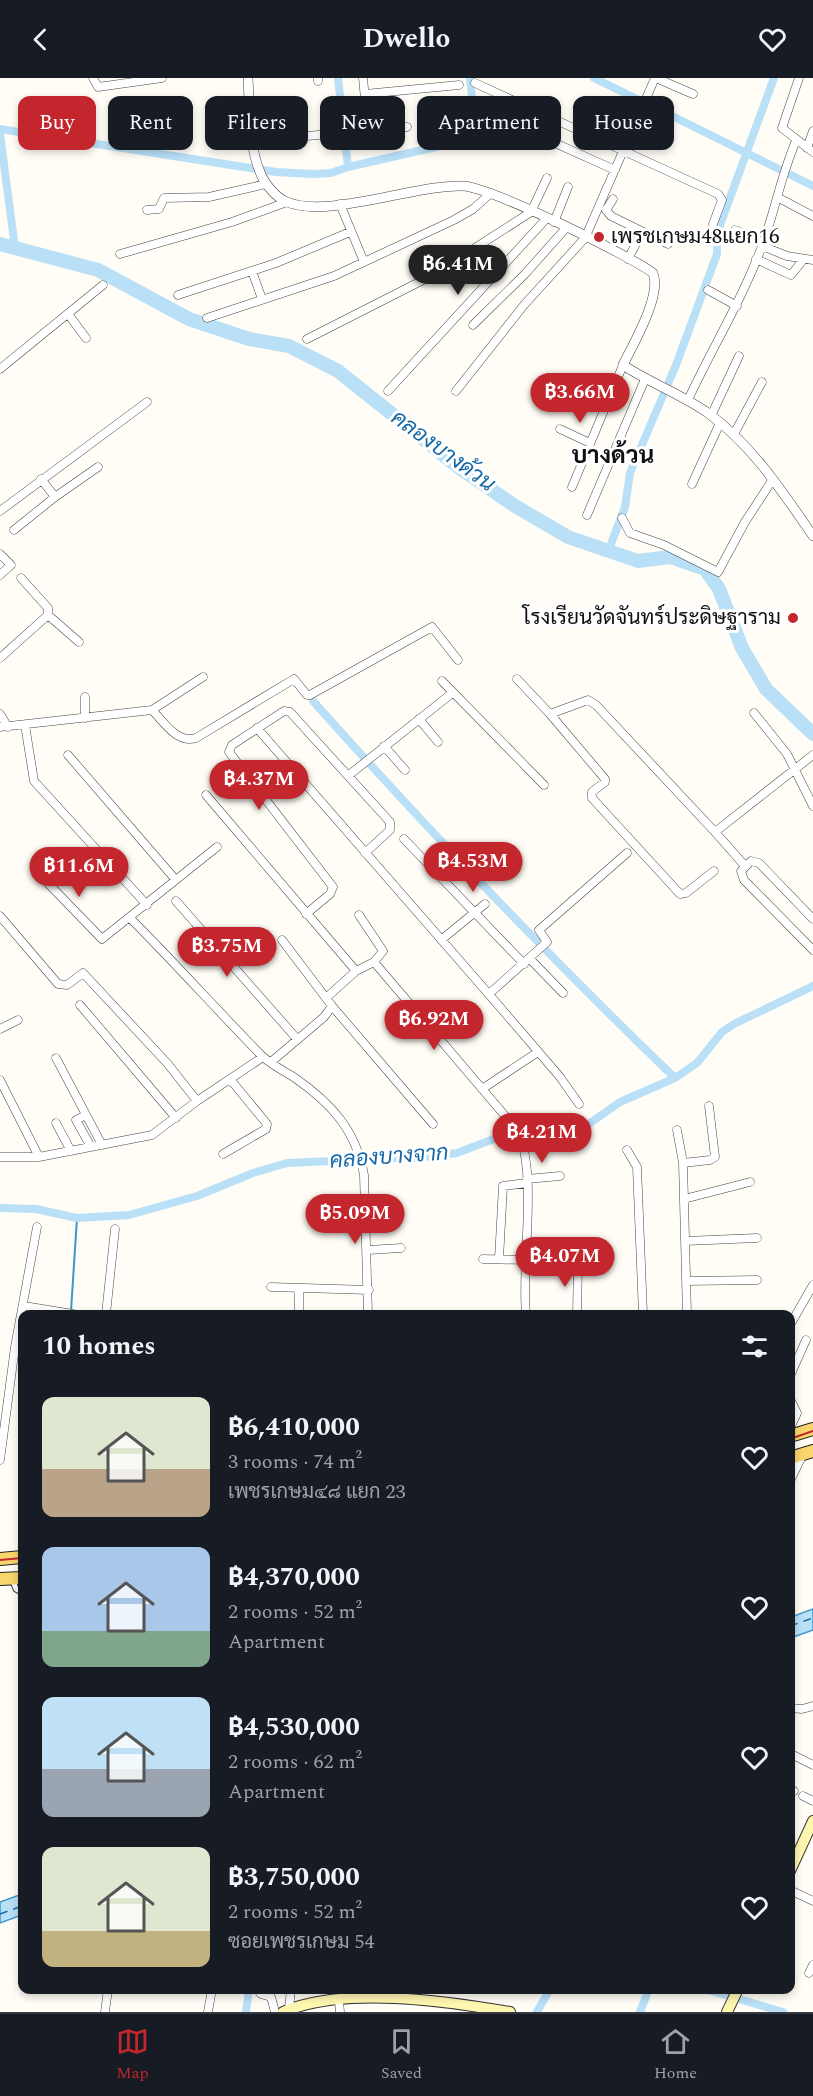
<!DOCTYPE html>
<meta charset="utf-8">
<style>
body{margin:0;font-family:Spectral,Sarabun,serif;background:#242831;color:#f1f3f6;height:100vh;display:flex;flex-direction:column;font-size:22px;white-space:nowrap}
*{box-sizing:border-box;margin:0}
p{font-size:20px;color:#9ea1a6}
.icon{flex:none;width:33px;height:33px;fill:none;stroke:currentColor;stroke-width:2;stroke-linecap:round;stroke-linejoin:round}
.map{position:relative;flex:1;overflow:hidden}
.sheet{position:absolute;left:18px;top:1232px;width:777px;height:684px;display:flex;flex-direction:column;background:#171b24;border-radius:12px;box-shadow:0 3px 9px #0003}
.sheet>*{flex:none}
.banner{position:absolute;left:18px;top:18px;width:777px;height:54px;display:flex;gap:12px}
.price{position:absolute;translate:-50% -51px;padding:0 14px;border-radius:21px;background:#c4262e;color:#fff;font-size:20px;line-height:39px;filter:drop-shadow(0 2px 3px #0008)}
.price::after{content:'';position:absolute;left:50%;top:36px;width:18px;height:14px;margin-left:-9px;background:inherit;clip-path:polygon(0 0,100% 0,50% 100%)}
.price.current{background:#222;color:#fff}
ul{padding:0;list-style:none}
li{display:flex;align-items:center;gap:18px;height:150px;padding:0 24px}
li span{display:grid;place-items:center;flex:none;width:168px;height:120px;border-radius:12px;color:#555}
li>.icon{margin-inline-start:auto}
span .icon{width:72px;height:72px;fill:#fffc;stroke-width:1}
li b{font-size:26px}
h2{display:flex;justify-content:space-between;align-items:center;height:72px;padding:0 24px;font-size:26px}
.tag{padding:0 21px;border-radius:12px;background:#171b24;box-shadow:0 3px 9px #0003;font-size:21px;line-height:54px}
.tag.current{background:#c4262e;color:#fff}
header{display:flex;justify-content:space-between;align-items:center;height:78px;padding:0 24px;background:#171b24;font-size:27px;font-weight:700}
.tabs{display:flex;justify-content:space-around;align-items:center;height:84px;border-top:2px solid #363941;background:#171b24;font-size:16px;color:#9ea1a6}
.tabs a{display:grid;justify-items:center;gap:3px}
.tabs .current{color:#c4262e}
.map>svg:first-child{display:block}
</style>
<header><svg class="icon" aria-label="back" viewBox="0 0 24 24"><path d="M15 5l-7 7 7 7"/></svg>Dwello<svg class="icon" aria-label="heart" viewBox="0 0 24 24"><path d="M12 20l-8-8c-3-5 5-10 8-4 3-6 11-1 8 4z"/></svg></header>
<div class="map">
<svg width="813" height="1934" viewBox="0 0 813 1934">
<rect width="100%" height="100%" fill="#fffdf5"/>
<path fill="#b9e0f7" stroke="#3f96cf" stroke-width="1.5" d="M813,1531V1552L791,1560V1539Z
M22,1816V1837L0,1845V1824Z"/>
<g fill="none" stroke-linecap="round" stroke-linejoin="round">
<path stroke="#3f96cf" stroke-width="2" d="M71,1233L77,1140"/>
<path stroke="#b9e0f7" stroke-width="8" d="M594,0L639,22
M650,27L813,108
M0,51L276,94L313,96L331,95L348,89L338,0
M0,56L15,170
M348,89L436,69L470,58L475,46L470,0
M608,474L625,429L630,395L676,287L717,176V155L774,0
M313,623C429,753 549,879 675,1000
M0,1130L36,1131L77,1140L129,1137L197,1118L253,1095L287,1085L423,1079L457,1075L509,1055L525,1052L568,1053L583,1050L620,1024L675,1000L697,985L722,954L734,946L813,908
M705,1911L783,1934
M246,1934L249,1911
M537,1934L550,1911
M640,1934L649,1911"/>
<path stroke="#b9e0f7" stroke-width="14" d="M0,166L98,192L189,241L249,261L289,268L338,293L461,391L515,428L568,459L638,483L670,479L705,491L719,511L742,570L766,611L813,656"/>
<path stroke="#1768a6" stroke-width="1.5" stroke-dasharray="8 6" stroke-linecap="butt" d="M790,1548L813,1540
M0,1836L22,1828"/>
<defs>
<path id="pedestrian" d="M12,1500L16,1511L22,1514"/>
<path id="minor" d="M93,0L98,9L162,0
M318,0V3
M363,0L368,52
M656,0L693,16
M799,0L782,50L813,74
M475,5L718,116L722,122L713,146
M365,16L459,7
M488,35L615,92
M251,63L407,49
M807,70L813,53
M777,119L813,138
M613,121L606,132L611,138L668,166
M340,126L364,184
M147,132L159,131L164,120L209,119L266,106
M554,144L568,109
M735,152L763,165
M762,168L787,178L813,182
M120,176L232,144L287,124
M628,181L641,156
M756,181L791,197L803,182
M252,193L262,221
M708,212L737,228
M178,217L276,185L350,154
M68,236L86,260
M207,240L334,198L454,142L473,131L491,115
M473,247L525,196L566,150
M307,261L433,197L531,134L547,100
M0,291L103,207
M388,313L546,141
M456,313L524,227L585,160L655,0
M688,322C712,270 742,222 762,168C775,133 781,97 796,63
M711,338L739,278
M560,351L590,365
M734,356L762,304
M41,401L55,419L98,389
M692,406L720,345
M572,409L623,287
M0,433L147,324
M587,437L645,301
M622,440L630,455L664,467L718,494L745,444L773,401
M14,452L55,419
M0,476L11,487L0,497
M21,500L48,530V537L79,564
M0,580L48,537
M517,601L550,636L588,622L596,627L715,754L813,677
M442,603L544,707
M85,619V640
M152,632C164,644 177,666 196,660L294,601L307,617H310L432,549L458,582
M754,635L787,676L813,728
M0,636L8,649
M550,636L605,701V704L592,714V720L680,816L686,815L714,793
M419,641L438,664
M25,647L34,703L147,827
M0,649L152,632L203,599
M257,650L493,921L560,999L579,1026
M384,668L405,692
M68,677L175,801
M349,697L451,616
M206,717L356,893
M715,754L745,788
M404,761L524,886
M41,798L102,861L217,769
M176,823L297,961
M306,836L330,816L333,809L229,674L232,667L284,633L290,634L390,744V752L365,775
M0,838L58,906L67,907L83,895L167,985L197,1023
M131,841C175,885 217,932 261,977C270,986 284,993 295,1000C331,1025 356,1052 364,1097L368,1236
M813,841L759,785L751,783L741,793L744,802L813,872
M282,862L332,928L433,1046
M441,862L485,826
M530,881L563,915
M374,884L518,1053C538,1099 521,1183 526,1236
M489,916L547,864L539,852L627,775
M326,920L356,893L374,884L383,873L359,837
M80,927L176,1040
M0,951L18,942
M56,980L102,1067
M271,984L324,939L332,928
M0,1002L39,1079
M482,1011L538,974
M86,1037L76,1042L91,1069
M56,1045L71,1073
M677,1052L683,1085L687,1236
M627,1072L637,1089L643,1236
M223,1076L266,1051L267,1046L230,1001
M0,1079H39L152,1057L197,1023L263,979
M683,1085L710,1082L715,1079L709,1028
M527,1101L560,1098
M684,1121L750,1104
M685,1163L757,1160
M368,1172L401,1170
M483,1181L525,1182
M499,1181L503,1108L527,1105
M686,1203L757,1202
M271,1209L369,1212
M24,1228L73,1236
M106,1236L115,1151
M299,1236V1210
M577,1236L578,1185
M790,1247L813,1207
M790,1298L806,1262
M790,1321L797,1335L790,1350
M0,1382L15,1269L37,1149
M790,1403L803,1376
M790,1630L802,1631L813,1628
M793,1677L813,1687
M790,1711L794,1713
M803,1718L813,1723
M790,1812L813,1823
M809,1895L813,1887
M257,1911L261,1916L271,1919L275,1934
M339,1923L340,1934
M289,1931L291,1911
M105,1934L108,1911
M208,1934L212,1911"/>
<path id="tertiary" d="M248,0C250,31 248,65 260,94C264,105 276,120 287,124C328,141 417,106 463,108C490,109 629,177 653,195C662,218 633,266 623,287C650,305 681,316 708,335C752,367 782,413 813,458"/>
<path id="secondary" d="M790,1793L813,1743
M283,1934C344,1908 446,1923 510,1934
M727,1934L738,1911"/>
<path id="primary" d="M790,1358L813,1351
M790,1380L813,1373
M0,1481L22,1479
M0,1501L22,1500"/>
</defs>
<use href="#pedestrian" stroke="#444" stroke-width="7"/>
<use href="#minor" stroke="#444" stroke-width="9"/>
<use href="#tertiary" stroke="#444" stroke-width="10"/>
<use href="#secondary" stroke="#333" stroke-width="12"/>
<use href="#primary" stroke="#222" stroke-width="14"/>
<use href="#pedestrian" stroke="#fff" stroke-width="5"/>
<use href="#minor" stroke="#fff" stroke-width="8"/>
<use href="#tertiary" stroke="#fff" stroke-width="9"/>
<use href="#secondary" stroke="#fff6b0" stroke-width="10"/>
<use href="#primary" stroke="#f9d66b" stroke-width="12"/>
<path stroke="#c4262e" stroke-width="2" d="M790,1361L813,1353
M0,1482L22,1480"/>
</g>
<g fill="#c4262e" stroke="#fff" stroke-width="2">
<circle cx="599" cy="159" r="6"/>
<circle cx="793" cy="540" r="6"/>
</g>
<g text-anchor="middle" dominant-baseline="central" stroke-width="6" stroke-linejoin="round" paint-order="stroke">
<g font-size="21" fill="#111" stroke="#fff" text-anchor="start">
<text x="611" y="159">เพรชเกษม48แยก16</text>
<text x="781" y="540" text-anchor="end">โรงเรียนวัดจันทร์ประดิษฐาราม</text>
</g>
<g font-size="22" font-style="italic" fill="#1768a6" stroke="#fff">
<text transform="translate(443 373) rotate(36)">คลองบางด้วน</text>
<text transform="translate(389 1079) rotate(-4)">คลองบางจาก</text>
</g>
<g font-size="24" font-weight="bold" fill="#111" stroke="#fff">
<text x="613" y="378">บางด้วน</text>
</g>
</g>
</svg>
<b class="price current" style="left:458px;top:218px">฿6.41M</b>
<b class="price" style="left:580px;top:346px">฿3.66M</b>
<b class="price" style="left:259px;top:733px">฿4.37M</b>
<b class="price" style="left:473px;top:815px">฿4.53M</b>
<b class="price" style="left:79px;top:820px">฿11.6M</b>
<b class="price" style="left:227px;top:900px">฿3.75M</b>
<b class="price" style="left:434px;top:973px">฿6.92M</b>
<b class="price" style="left:542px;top:1086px">฿4.21M</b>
<b class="price" style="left:355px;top:1167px">฿5.09M</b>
<b class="price" style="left:565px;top:1210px">฿4.07M</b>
<div class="banner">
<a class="tag current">Buy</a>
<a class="tag">Rent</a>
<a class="tag">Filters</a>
<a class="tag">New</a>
<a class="tag">Apartment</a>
<a class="tag">House</a>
</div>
<section class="sheet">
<h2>10 homes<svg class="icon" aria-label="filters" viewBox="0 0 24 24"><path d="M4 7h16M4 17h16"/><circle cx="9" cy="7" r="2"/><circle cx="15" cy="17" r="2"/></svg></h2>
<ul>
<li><span style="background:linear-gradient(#dfe7d0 60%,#b9a48a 0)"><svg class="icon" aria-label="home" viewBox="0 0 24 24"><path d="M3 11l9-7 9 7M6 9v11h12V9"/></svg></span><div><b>฿6,410,000</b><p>3 rooms · 74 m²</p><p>เพชรเกษม๔๘ แยก 23</p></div><svg class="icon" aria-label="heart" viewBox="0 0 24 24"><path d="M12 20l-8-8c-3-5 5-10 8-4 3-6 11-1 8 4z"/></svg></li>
<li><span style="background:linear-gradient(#a9c7e8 70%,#7fa58c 0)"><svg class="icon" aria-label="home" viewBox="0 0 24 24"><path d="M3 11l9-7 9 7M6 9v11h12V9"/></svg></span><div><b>฿4,370,000</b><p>2 rooms · 52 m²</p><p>Apartment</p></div><svg class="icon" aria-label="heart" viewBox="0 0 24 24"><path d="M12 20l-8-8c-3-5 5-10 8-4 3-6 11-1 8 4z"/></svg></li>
<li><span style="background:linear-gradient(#bfe0f5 60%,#9aa5b1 0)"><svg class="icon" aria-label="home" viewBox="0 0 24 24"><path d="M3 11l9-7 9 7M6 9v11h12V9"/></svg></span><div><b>฿4,530,000</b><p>2 rooms · 62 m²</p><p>Apartment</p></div><svg class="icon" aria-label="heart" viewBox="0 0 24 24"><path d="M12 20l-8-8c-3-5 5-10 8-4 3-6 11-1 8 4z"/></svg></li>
<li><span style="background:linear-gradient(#dfe7d0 70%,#c2b280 0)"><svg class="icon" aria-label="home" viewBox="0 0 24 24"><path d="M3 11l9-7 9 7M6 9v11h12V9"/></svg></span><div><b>฿3,750,000</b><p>2 rooms · 52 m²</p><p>ซอยเพชรเกษม 54</p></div><svg class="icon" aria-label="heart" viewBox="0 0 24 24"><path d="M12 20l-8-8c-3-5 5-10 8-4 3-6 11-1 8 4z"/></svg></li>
</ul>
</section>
</div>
<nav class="tabs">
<a class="current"><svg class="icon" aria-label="map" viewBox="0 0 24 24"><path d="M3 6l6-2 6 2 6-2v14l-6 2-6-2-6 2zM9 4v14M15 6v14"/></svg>Map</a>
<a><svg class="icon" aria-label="saved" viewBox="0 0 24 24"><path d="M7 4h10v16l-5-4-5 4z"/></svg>Saved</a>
<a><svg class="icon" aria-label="home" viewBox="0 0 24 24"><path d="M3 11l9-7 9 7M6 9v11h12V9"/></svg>Home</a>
</nav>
